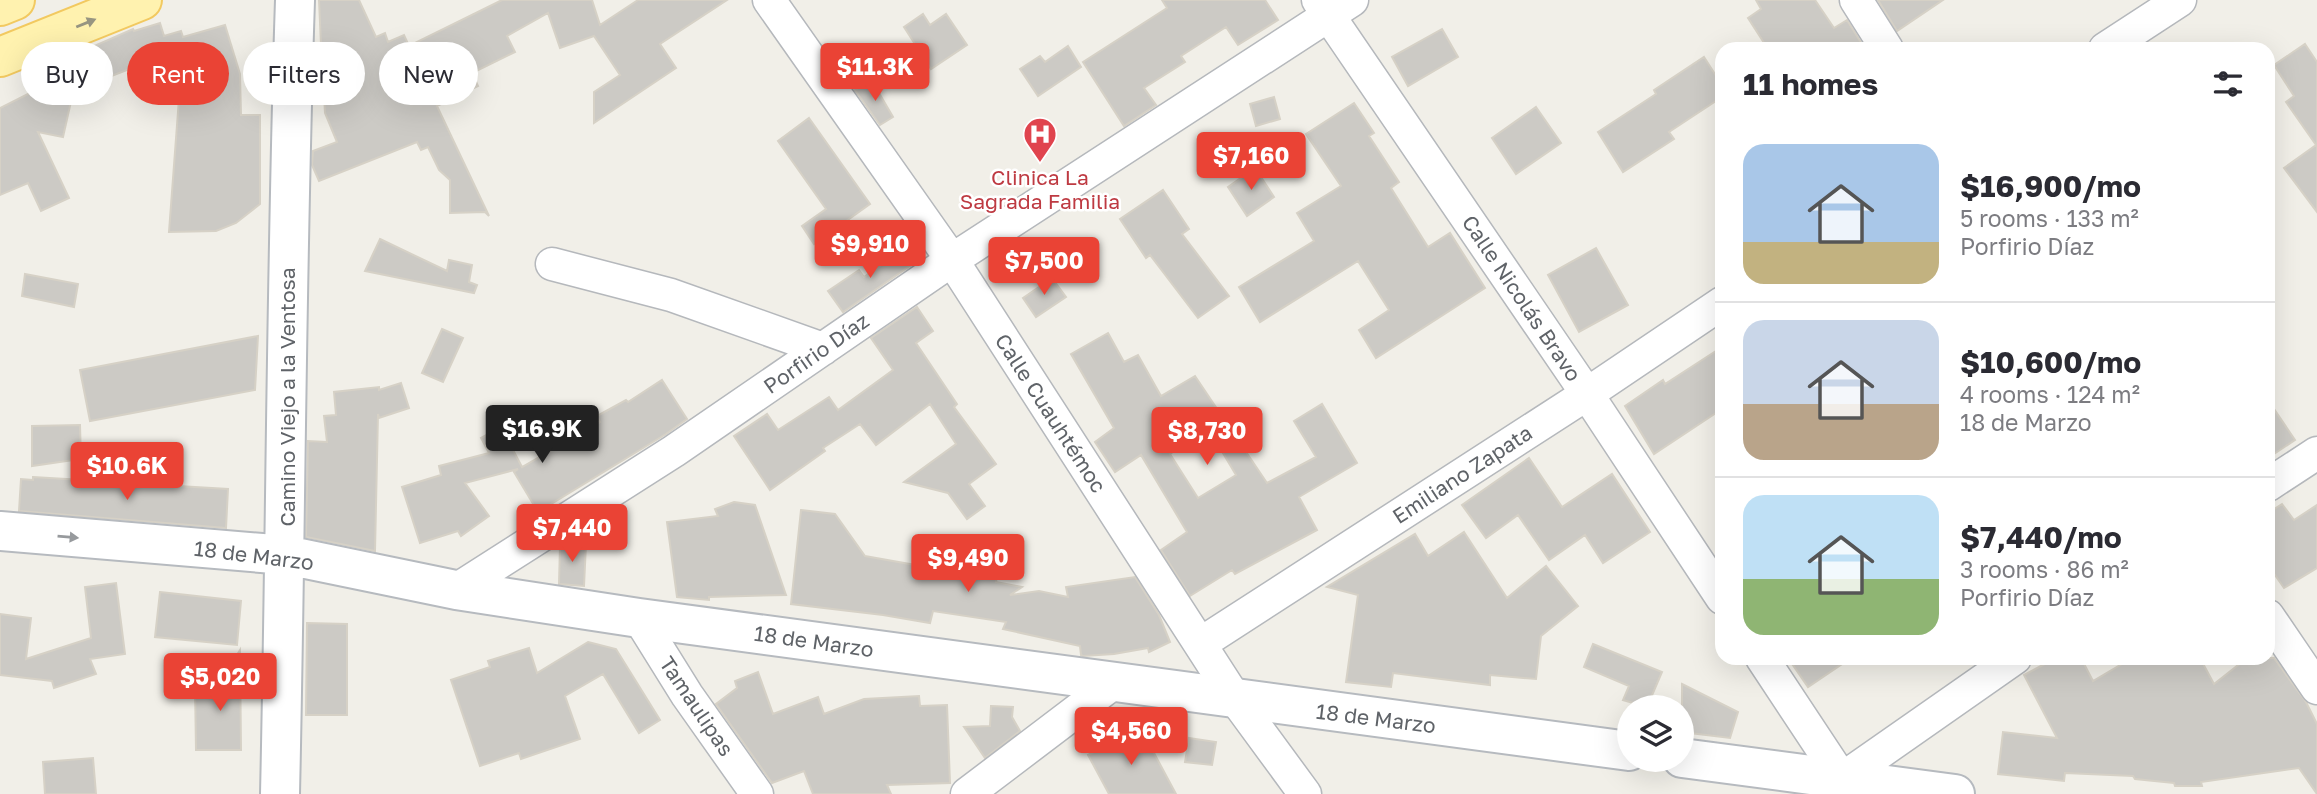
<!DOCTYPE html>
<meta charset="utf-8">
<style>
body{margin:0;font-family:"Golos Text",sans-serif;background:#f2f2f3;color:#2b2b33;height:100vh;display:flex;flex-direction:column;font-size:26px;white-space:nowrap}
*{box-sizing:border-box;margin:0}
p{font-size:23px;color:#7c7c81}
.icon{flex:none;width:38px;height:38px;fill:none;stroke:currentColor;stroke-width:2;stroke-linecap:round;stroke-linejoin:round}
.map{position:relative;flex:1;overflow:hidden}
.details{position:absolute;left:1715px;top:42px;width:560px;height:623px;display:flex;flex-direction:column;background:#fff;border-radius:21px;box-shadow:0 7px 28px #0002}
.details>*{flex:none}
.top-card{position:absolute;left:21px;top:42px;width:665px;height:63px;display:flex;gap:14px}
.fabs{position:absolute;left:1617px;top:695px;display:grid;gap:14px}
.fabs a{display:grid;place-items:center;width:77px;height:77px;border-radius:50%;background:#fff;box-shadow:0 7px 28px #0002;font-size:35px}
.price{position:absolute;translate:-50% -60px;padding:0 16px;border-radius:7px;background:#ea4335;color:#fff;font-size:23px;line-height:46px;filter:drop-shadow(0 2px 4px #0008)}
.price::after{content:'';position:absolute;left:50%;top:42px;width:21px;height:16px;margin-left:-10px;background:inherit;clip-path:polygon(0 0,100% 0,50% 100%)}
.price.on{background:#222;color:#fff}
ul{padding:0;list-style:none}
li{display:flex;align-items:center;gap:21px;height:175px;padding:0 28px}
li+li{border-top:2px solid #e1e1e2}
li span{display:grid;place-items:center;flex:none;width:196px;height:140px;border-radius:21px;color:#555}
li>.icon{margin-inline-start:auto}
span .icon{width:84px;height:84px;fill:#fffc;stroke-width:1}
li b{font-size:30px}
h2{display:flex;justify-content:space-between;align-items:center;height:84px;padding:0 28px;font-size:30px}
.chip{padding:0 24px;border-radius:32px;background:#fff;box-shadow:0 7px 28px #0002;font-size:24px;line-height:63px}
.chip.on{background:#ea4335;color:#fff}
.map>svg:first-child{display:block}
</style>
<div class="map">
<svg width="2317" height="794" viewBox="0 0 2317 794">
<rect width="100%" height="100%" fill="#f1efe8"/>
<path fill="#cccac5" stroke="#d6d1c6" stroke-width="2" fill-rule="evenodd" d="M319,0H359L376,37L385,33L388,42L404,35L409,46L502,0H592L600,25L638,0H727L660,44L676,68L594,123V92L620,75L594,36L560,48L548,13L507,36L515,52L472,73L478,86L437,106L489,216L485,212L450,213V180L439,170L428,147L421,150L417,142L319,181L312,165L313,151L337,142L325,113L323,77L314,80L315,47L321,45Z
M1162,0H1265L1278,20L1238,45L1226,27L1181,56L1185,62L1144,88L1156,105L1124,126L1083,62L1167,8Z
M1756,0H1815L1834,28L1847,20L1865,49H1768L1748,18L1761,9Z
M1878,0H1943L1897,31Z
M923,14L930,25L946,14L967,45L931,69L904,27Z
M160,23L164,36L181,31L183,37L225,25L240,74L241,115H260V204L236,223L216,231L169,232L180,85L164,90L155,59L96,82L98,86L72,97L63,137L38,132L69,198L41,211L28,183L0,195V108L32,92L65,81L59,64L77,56L76,54L133,29L134,31Z
M1442,29L1458,57L1408,86L1392,57Z
M2305,44L2317,62V212L2284,168L2316,145L2286,102L2294,96L2274,65Z
M1068,46L1081,67L1038,96L1020,69L1040,56L1045,62Z
M1704,57L1722,85V97L1669,132L1674,139L1623,172L1598,132L1656,94L1654,90Z
M872,81L893,117L880,125L855,90Z
M1274,97L1280,119L1256,126L1250,104Z
M1354,103L1374,133L1369,136L1399,182L1391,188L1428,247L1450,233L1485,288L1376,358L1359,330L1389,310L1358,261L1260,322L1239,287L1314,241L1297,213L1341,186L1306,134Z
M1536,107L1561,143L1516,174L1492,138Z
M809,118L870,204L814,244L802,226L826,209L778,141Z
M1255,168L1274,197L1247,216L1228,187Z
M1163,190L1189,229L1182,234L1229,296L1198,318L1150,255L1146,258L1120,219Z
M380,239L447,271L449,260L472,265L469,282L477,285L474,293L365,271Z
M907,247L917,261L843,312L828,291L859,270L864,277Z
M1596,248L1628,305L1579,332L1548,275Z
M25,274L78,284L74,307L22,296Z
M1052,278L1066,297L1036,317L1023,298Z
M917,307L933,331L916,343L957,404L954,407L996,464L969,484L985,506L967,519L948,493L904,482L956,444L930,404L876,445L860,424L823,448L825,451L770,490L734,436L767,414L778,430L829,397L838,410L893,370L871,338Z
M442,329L463,338L443,382L422,373Z
M1108,333L1124,362L1138,355L1161,396L1195,376L1267,483L1316,457L1294,421L1322,404L1357,463L1299,497L1317,530L1235,574L1232,570L1190,596L1161,550L1187,532L1141,455L1115,472L1095,442L1114,428L1071,354ZM1208,428L1236,475L1198,498L1170,454Z
M258,336L255,390L90,421L80,370Z
M1722,347V409L1654,454L1625,406L1663,380L1665,384Z
M662,380L687,419L666,434L538,512L514,472L518,469L465,483L489,516L461,536L458,531L420,543L402,487L441,475L439,466L489,453L481,438L501,427L522,467L600,422L597,416L626,400L628,402Z
M401,383L409,408L379,418L378,414L375,551L306,537L308,441L327,442L324,416L336,415L334,392L379,387V390Z
M2268,400L2295,440L2268,458Z
M80,425L81,459L32,466V426Z
M1529,458L1562,507L1612,474L1650,532L1603,563L1585,535L1549,560L1518,515L1486,538L1462,505Z
M33,477L82,480V485L129,488V485H161L228,489L226,528L19,511L21,479L33,480Z
M734,502L755,505L786,595L709,597V600L677,597L667,522L718,516L715,509Z
M2282,504L2294,520L2317,505V568L2284,588L2268,565V513Z
M801,510L835,514L865,556L966,574L970,552L1000,557L996,582L1022,587L1010,595L1039,591L1068,597L1066,587L1135,577L1159,615L1170,642L1149,652L1148,648L1114,654L1083,656L1081,655L1080,646L1003,629L1006,622L933,611L930,623L883,615L791,604Z
M1464,532L1507,598L1546,566L1578,606L1541,636L1536,679L1490,675V685L1393,673L1391,687L1346,682L1358,595L1327,587L1415,534L1428,556Z
M564,543L586,544L584,586L559,584L560,546Z
M116,583L125,654L90,659L96,674L54,688L52,681L0,675V614L31,618L26,659L91,638L85,587Z
M160,592L241,601L237,645L155,637Z
M307,623L347,624V715H306Z
M588,642L616,649L660,720L639,733L603,674L565,696L580,739L521,759L519,753L480,766L451,680L490,667L488,661L529,648L537,673Z
M1593,644L1662,672L1647,707L1623,700L1629,686L1584,667Z
M240,650L241,750H196L195,686H218Z
M1788,658H1851L1808,687Z
M2056,658H2081L2093,681L2132,658H2200L2214,684L2247,658H2274L2306,702L2317,724V794L2299,768L2201,782L2202,786H2175L2174,783L2135,779L2133,776L2065,773L2064,781L1998,774L2003,732L2057,738L2024,675Z
M758,672L773,714L818,697L824,714L864,699L919,696L920,706L947,705L950,783L887,785L891,794H813L804,771L772,783L716,704L737,688L735,681Z
M1682,684L1738,712L1730,738L1682,732Z
M991,706L1013,707L1012,717L1020,731L985,758L964,727L990,726Z
M1141,727L1147,740L1176,794H1109L1088,755Z
M1189,738L1216,742L1212,765L1185,762Z
M93,758L96,794H45L43,762Z"/>
<g fill="none" stroke-linecap="round" stroke-linejoin="round">
<defs>
<path id="minor" d="M769,0L952,260L1236,700L1305,794
M1318,0L1587,394L1722,598
M1856,0L1887,49
M2105,49L2180,0
M552,264L671,295L823,349
M2268,485L2317,453
M456,590L674,451L952,260L1352,0
M2268,616L2317,688
M639,618L687,695L757,794
M1200,644L1587,394L1722,303
M1762,658L1852,794
M1829,788L2015,658
M967,794L1116,681"/>
<path id="secondary" d="M0,531L286,555L456,590L639,618L1629,751
M1682,758L1955,794
M280,794C286,529 286,265 295,0"/>
<path id="primary" d="M0,6L15,0
M0,57L142,0"/>
</defs>
<use href="#minor" stroke="#b5b8bc" stroke-width="35"/>
<use href="#secondary" stroke="#b6babf" stroke-width="42"/>
<use href="#primary" stroke="#f2c960" stroke-width="42"/>
<use href="#minor" stroke="#fff" stroke-width="32"/>
<use href="#secondary" stroke="#fff" stroke-width="38"/>
<use href="#primary" stroke="#fff2af" stroke-width="38"/>
</g>
<defs><path id="oneway-solid" d="M-6-.8H1V-3.2L6.5 0L1 3.2V.8H-6Z" transform="scale(1.75)"/></defs>
<use fill="#979581" href="#oneway-solid" transform="translate(86 23) rotate(-22)"/>
<use fill="#979a9d" href="#oneway-solid" transform="translate(68 537) rotate(5)"/>
<defs>
<symbol id="hospital-pin" viewBox="-11 -11 22 30"><path d="M0 17L-7.5 6A9.5 9.5 0 1 1 7.5 6Z" fill="#e0444e" stroke="#fff"/><path d="M-5-5h3v3.5h4V-5h3V5h-3V1.5h-4V5h-3Z" fill="#fff"/></symbol>
</defs>
<g fill-rule="evenodd">
<use href="#hospital-pin" x="1021" y="115" width="38" height="52"/>
</g>
<g text-anchor="middle" dominant-baseline="central" stroke-width="5" stroke-linejoin="round" paint-order="stroke">
<g font-size="21" fill="#be3a42" stroke="#fff">
<text x="1040" y="177">Clinica La<tspan x="1040" dy="24">Sagrada Familia</tspan></text>
</g>
<g font-size="21" fill="#5f6368" stroke="#fff">
<text transform="translate(1522 298) rotate(56)">Calle Nicolás Bravo</text>
<text transform="translate(816 353) rotate(-35)">Porfirio Díaz</text>
<text transform="translate(287 397) rotate(-90)">Camino Viejo a la Ventosa</text>
<text transform="translate(1051 413) rotate(57)">Calle Cuauhtémoc</text>
<text transform="translate(1462 474) rotate(-33)">Emiliano Zapata</text>
<text transform="translate(254 555) rotate(7)">18 de Marzo</text>
<text transform="translate(814 641) rotate(8)">18 de Marzo</text>
<text transform="translate(697 706) rotate(56)">Tamaulipas</text>
<text transform="translate(1376 718) rotate(7)">18 de Marzo</text>
</g>
</g>
</svg>
<div class="fabs">
<a><svg class="icon" aria-label="layers" viewBox="0 0 24 24"><path d="M12 4l9 5-9 5-9-5zM3 14l9 5 9-5"/></svg></a>
</div>
<b class="price" style="left:875px;top:103px">$11.3K</b>
<b class="price" style="left:1251px;top:192px">$7,160</b>
<b class="price" style="left:870px;top:280px">$9,910</b>
<b class="price" style="left:1044px;top:297px">$7,500</b>
<b class="price on" style="left:542px;top:465px">$16.9K</b>
<b class="price" style="left:1207px;top:467px">$8,730</b>
<b class="price" style="left:127px;top:502px">$10.6K</b>
<b class="price" style="left:572px;top:564px">$7,440</b>
<b class="price" style="left:968px;top:594px">$9,490</b>
<b class="price" style="left:220px;top:713px">$5,020</b>
<b class="price" style="left:1131px;top:767px">$4,560</b>
<div class="top-card">
<a class="chip">Buy</a>
<a class="chip on">Rent</a>
<a class="chip">Filters</a>
<a class="chip">New</a>
</div>
<section class="details">
<h2>11 homes<svg class="icon" aria-label="filters" viewBox="0 0 24 24"><path d="M4 7h16M4 17h16"/><circle cx="9" cy="7" r="2"/><circle cx="15" cy="17" r="2"/></svg></h2>
<ul>
<li><span style="background:linear-gradient(#a9c7e8 70%,#c2b280 0)"><svg class="icon" aria-label="home" viewBox="0 0 24 24"><path d="M3 11l9-7 9 7M6 9v11h12V9"/></svg></span><div><b>$16,900/mo</b><p>5 rooms · 133 m²</p><p>Porfirio Díaz</p></div></li>
<li><span style="background:linear-gradient(#c9d6e8 60%,#b9a48a 0)"><svg class="icon" aria-label="home" viewBox="0 0 24 24"><path d="M3 11l9-7 9 7M6 9v11h12V9"/></svg></span><div><b>$10,600/mo</b><p>4 rooms · 124 m²</p><p>18 de Marzo</p></div></li>
<li><span style="background:linear-gradient(#bfe0f5 60%,#8fb573 0)"><svg class="icon" aria-label="home" viewBox="0 0 24 24"><path d="M3 11l9-7 9 7M6 9v11h12V9"/></svg></span><div><b>$7,440/mo</b><p>3 rooms · 86 m²</p><p>Porfirio Díaz</p></div></li>
</ul>
</section>
</div>
